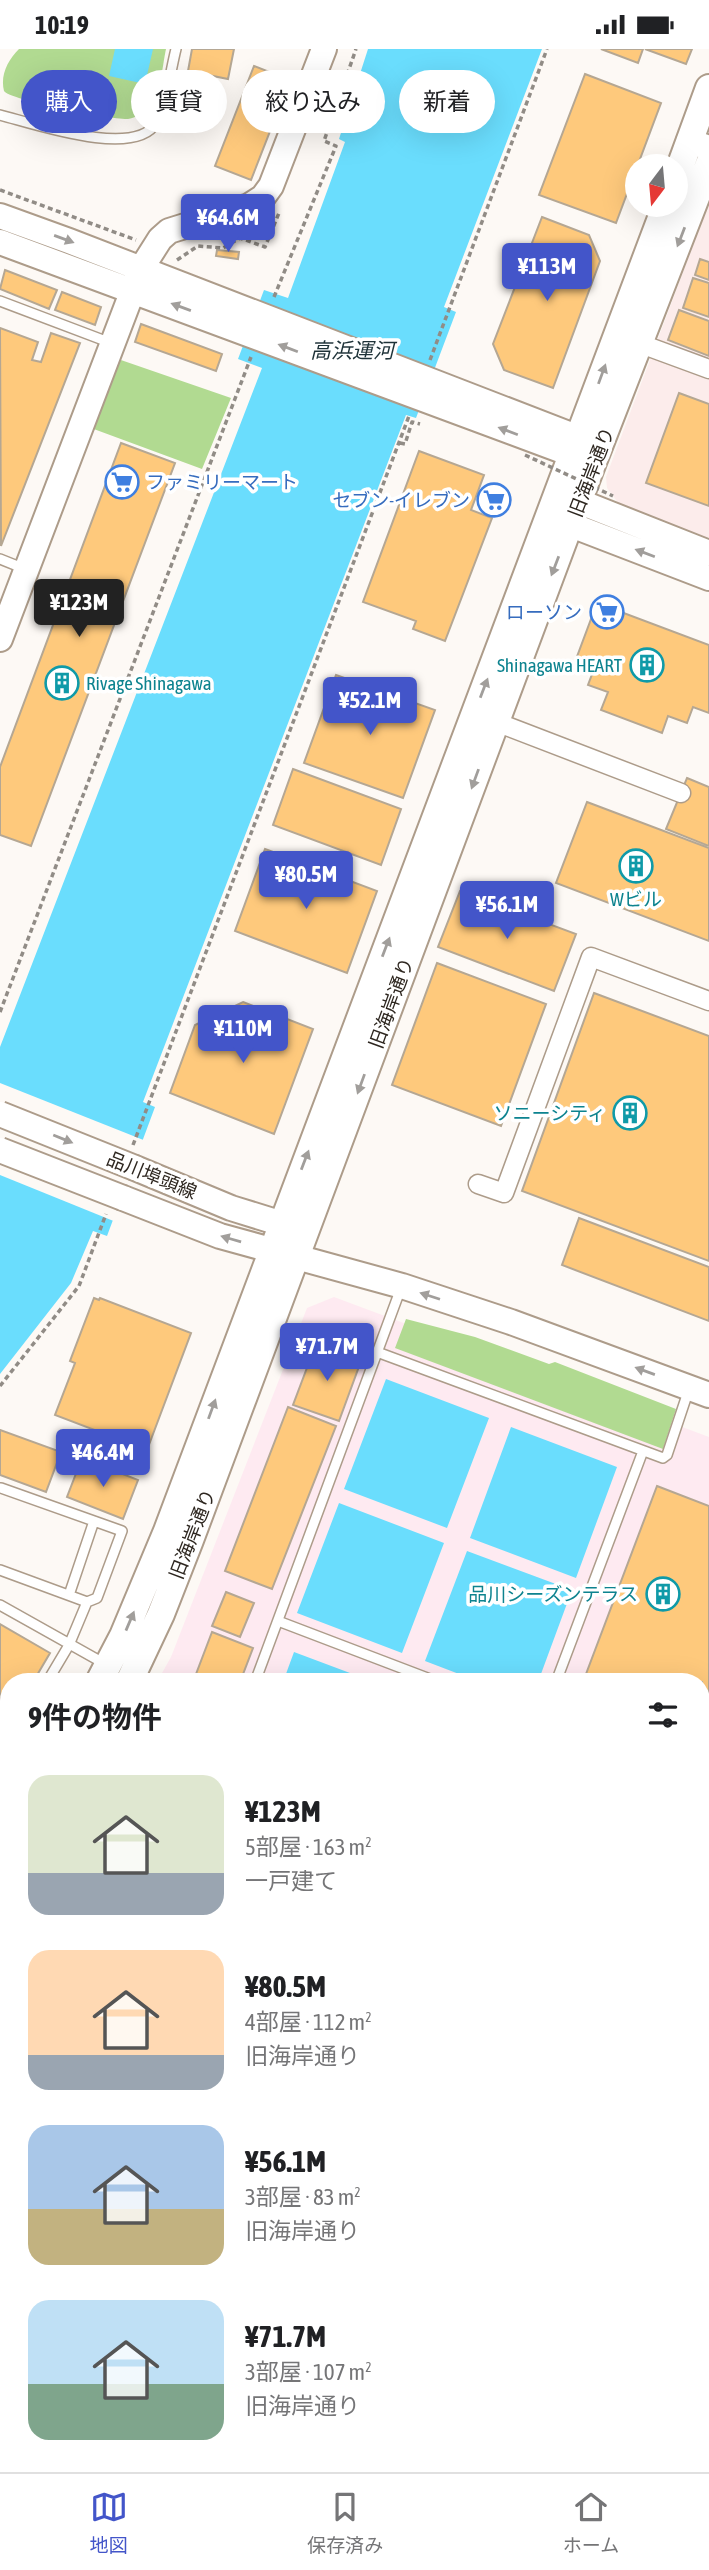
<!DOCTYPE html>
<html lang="ja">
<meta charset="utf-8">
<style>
body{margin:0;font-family:"Asap Condensed","Noto Sans JP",sans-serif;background:#f6f6f6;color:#202124;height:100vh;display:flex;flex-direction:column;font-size:26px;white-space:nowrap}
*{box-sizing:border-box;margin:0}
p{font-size:23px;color:#757577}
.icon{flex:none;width:38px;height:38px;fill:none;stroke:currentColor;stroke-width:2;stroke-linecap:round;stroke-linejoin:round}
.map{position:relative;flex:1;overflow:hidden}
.sheet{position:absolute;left:0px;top:1624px;width:710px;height:800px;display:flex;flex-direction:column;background:#fff;border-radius:28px 28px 0 0;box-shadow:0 7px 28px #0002}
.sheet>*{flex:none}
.top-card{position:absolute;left:21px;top:21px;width:668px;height:63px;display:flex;gap:14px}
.needle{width:46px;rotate:196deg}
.tools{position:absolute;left:625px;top:105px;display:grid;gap:14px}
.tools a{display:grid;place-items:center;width:63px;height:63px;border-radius:50%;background:#fff;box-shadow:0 7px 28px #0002;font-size:35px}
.price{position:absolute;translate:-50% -60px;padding:0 16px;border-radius:7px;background:#4355c9;color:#fff;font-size:23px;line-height:46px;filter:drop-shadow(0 2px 4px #0008)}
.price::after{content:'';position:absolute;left:50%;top:42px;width:21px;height:16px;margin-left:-10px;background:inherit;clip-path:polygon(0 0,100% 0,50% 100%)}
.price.active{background:#222;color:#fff}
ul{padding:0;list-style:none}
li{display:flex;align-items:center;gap:21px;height:175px;padding:0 28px}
li span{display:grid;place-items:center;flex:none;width:196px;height:140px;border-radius:21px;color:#555}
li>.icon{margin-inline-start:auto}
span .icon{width:84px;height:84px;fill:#fffc;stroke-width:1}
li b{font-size:30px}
h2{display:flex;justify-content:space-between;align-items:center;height:84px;padding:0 28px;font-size:30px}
.tag{padding:0 24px;border-radius:32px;background:#fff;box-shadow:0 7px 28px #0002;font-size:24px;line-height:63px}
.tag.active{background:#4355c9;color:#fff}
.status{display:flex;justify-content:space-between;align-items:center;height:49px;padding:0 35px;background:#fff;direction:ltr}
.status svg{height:19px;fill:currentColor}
.menu{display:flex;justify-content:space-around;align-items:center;height:98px;border-top:2px solid #e0e0e0;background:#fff;font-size:19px;color:#757577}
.menu a{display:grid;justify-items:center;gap:4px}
.menu .active{color:#4355c9}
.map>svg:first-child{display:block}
</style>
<div class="status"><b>10:19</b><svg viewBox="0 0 49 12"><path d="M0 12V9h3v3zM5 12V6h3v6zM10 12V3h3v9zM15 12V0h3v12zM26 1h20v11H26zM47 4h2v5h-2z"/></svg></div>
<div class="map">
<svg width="709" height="2423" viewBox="0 0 709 2423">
<rect width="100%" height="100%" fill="#fdf9f5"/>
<path fill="#fceceb" d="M709,154V493L623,460L607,439L606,428Z"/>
<path fill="#feeaf1" d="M334,1248L709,1388V2297L702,2310V1633H157L171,1608L307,1259Z
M9,1891V2415H643L638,2423H0V1906Z"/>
<path fill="#b1da91" d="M19,0H166C162,18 161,47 147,61C143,65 134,69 128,70C114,71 9,51 4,42C0,26 8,11 19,0Z
M118,310L231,349L202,420L91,379Z
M406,1270L475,1288L549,1315L555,1313L676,1360L663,1400L395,1299Z
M702,1973L709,1976V2043L702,2063Z
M709,2065V2290L702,2304V2084Z
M9,2315V2415H448L469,2423H0V2338Z
M579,2415H646L642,2423H576Z"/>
<path fill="#6addfd" d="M115,0H153L145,35L109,27Z
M368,0H542L444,258L456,263L416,369L406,366L143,1053L155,1058L107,1187L93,1182L71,1234L0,1325V998L262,319L238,310L264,241L288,249L345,93L339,90Z
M386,1330L489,1369L447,1479L344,1440Z
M511,1378L617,1418L576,1529L470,1489Z
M339,1454L444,1494L402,1604L297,1564Z
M467,1502L572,1541L538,1633H480L425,1612Z
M294,1603L374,1633H283Z"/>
<path fill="#fdf9f5" d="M0,1034L146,1092L116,1173L0,1126Z"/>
<path fill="#fec97c" stroke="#b5a793" stroke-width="2" d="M192,0H234L228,30L188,22Z
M601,0H643L638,14Z
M645,0H692L686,15Z
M254,17L290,31L251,131L215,117Z
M585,25L661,54L616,174L539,146Z
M542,168L589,186L600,212L553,339L504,321L493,295Z
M217,201L239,203L238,210L216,207Z
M700,210L709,213V231L695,226Z
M5,221L57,241L49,260L0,240Z
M693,229L709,234V268L683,259Z
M62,243L101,258L95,276L55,261Z
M679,261L709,272V307L668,291Z
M141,275L222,305L216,322L135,293Z
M0,279L38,293L32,311L41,313L51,284L80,294L1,497Z
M679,344L709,355V457L646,434Z
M121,394L175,414L31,797L0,786V718Z
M419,402L484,426L471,461L492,469L445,592L413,580L416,572L363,553Z
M597,554L709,596V664L693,658L687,674L668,667L662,684L601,661L608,643L588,636L594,620L575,613Z
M336,626L435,661L403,749L304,714Z
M293,720L401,760L381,816L273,776Z
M687,729L709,738V797L666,780Z
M587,753L709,799V892L556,834Z
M265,800L377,842L347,924L235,882Z
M460,842L576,885L554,942L438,898Z
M437,914L546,955L501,1077L392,1036Z
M594,944L709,987V1212L522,1142Z
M243,953L313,980L274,1085L170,1044L195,976Z
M579,1169L709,1218V1272L562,1216Z
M94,1249L99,1251L100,1249L191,1284L147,1401L55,1366L75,1314L70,1312Z
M316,1295L361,1312L339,1372L293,1356Z
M288,1358L336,1377L272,1540L225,1522Z
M0,1381L61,1403L46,1443L0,1426Z
M82,1409L138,1431L123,1470L67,1448Z
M657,1437L709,1457V1710L702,1708V1633H583Z
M226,1543L254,1554L240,1588L212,1577Z
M0,1575L50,1604L33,1633H9V1675L0,1690Z
M212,1583L253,1599L240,1633H193Z
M9,2049V2185L0,2182V2073Z
M0,2183L9,2186L7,2222L0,2220Z
M709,2338V2384L702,2397V2350Z
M664,2415H691L686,2423H659Z"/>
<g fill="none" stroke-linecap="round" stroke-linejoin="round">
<defs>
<path id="lane" d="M0,66C32,74 135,110 156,74C167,52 170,24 176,0
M0,252L111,294
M0,510L25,520
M377,1303L663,1409L667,1406L689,1340
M1,1439L122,1482L97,1549L87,1553
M0,1521L87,1553L69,1596L47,1633
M69,1546L94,1472
M0,1556L107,1616
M278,1572L438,1633
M255,1633L401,1239
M556,1633L643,1402
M0,1714L9,1699
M702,1733L709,1735
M0,1991L9,1969
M0,2254L9,2249
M485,2415L506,2423"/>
<path id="street" d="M641,295L709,320
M496,673L681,744
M478,1135L504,1144L591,908L709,952
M702,2334L709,2322
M651,2423L656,2415"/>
<path id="secondary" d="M689,92L709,99
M0,167L69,192L597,396
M0,193L590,412
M560,445L709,504
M553,469L709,529
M0,590L141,220L160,190L169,182L249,157L263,148L271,137L324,0
M135,1119L231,1159L302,1181
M123,1149L220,1187L402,1237L511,1273L709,1346"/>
<path id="primary" d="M676,129L709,39
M99,1633L123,1587L167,1482L666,156
M129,1633L161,1565L190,1491L593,413L709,115
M0,1801L9,1786
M0,1850L9,1835"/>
</defs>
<use href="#lane" stroke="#ad9c8a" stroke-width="12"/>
<use href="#street" stroke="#ad9c8a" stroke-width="21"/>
<use href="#secondary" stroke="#ad9c8a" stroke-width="28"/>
<use href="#primary" stroke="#ad9c8a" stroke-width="30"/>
<path stroke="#918c86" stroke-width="3.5" stroke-dasharray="5 3.5" stroke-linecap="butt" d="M0,141L136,191
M177,211L198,197L223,199L240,189L265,198L279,164
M274,248L336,97L324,92L356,0
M430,311L547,0
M400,394L405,395L412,373L420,375
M0,963L251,308
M133,1096L409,367
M0,1337L79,1237L106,1165
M702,1974L709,1953
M702,2107L709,2088
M702,2194L709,2187
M0,2362L9,2339
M397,2415L418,2423
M535,2416L536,2415
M0,2420L7,2423
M204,2423L207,2415
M586,2423L589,2415"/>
<use href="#lane" stroke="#fff" stroke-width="9"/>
<use href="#street" stroke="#fff" stroke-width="18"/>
<use href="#secondary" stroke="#fff" stroke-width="24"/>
<use href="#primary" stroke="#fff" stroke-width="26"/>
<path stroke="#645d57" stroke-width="5" stroke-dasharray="12 12" stroke-linecap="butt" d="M702,2411L709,2399"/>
<defs>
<path id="secondary-bridge" d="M0,1065L135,1119
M0,1101L123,1149"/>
</defs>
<use href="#secondary-bridge" stroke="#ad9c8a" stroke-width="28" stroke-linecap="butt"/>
<path stroke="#918c86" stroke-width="3.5" stroke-dasharray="5 3.5" stroke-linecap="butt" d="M525,406L613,447"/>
<use href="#secondary-bridge" stroke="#fff" stroke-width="24"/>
</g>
<defs><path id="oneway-solid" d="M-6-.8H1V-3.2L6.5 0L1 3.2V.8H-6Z" transform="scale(1.75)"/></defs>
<g fill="#a19e9b">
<use href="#oneway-solid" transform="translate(681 188) rotate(111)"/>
<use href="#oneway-solid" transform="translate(64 190) rotate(20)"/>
<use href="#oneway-solid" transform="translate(181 258) rotate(-160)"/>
<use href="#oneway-solid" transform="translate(288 299) rotate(-159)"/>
<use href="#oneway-solid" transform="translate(602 325) rotate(-70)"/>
<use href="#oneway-solid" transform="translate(508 382) rotate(-159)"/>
<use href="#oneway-solid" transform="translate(645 504) rotate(-159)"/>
<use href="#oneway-solid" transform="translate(555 517) rotate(111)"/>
<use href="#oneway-solid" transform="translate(484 639) rotate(-69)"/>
<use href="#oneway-solid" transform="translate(475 730) rotate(110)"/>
<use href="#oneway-solid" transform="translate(386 898) rotate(-69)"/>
<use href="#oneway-solid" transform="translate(361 1035) rotate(110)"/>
<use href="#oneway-solid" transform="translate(63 1090) rotate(22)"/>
<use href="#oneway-solid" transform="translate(305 1111) rotate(-69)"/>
<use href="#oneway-solid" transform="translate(231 1190) rotate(-164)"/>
<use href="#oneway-solid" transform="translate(430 1247) rotate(-162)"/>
<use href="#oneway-solid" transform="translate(645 1322) rotate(-160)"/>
<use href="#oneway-solid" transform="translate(212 1360) rotate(-70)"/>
<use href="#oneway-solid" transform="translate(130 1572) rotate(-67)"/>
</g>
<defs>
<symbol id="supermarket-ring" viewBox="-11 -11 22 22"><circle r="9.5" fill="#fff" stroke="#3f7fe0" stroke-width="1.5"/><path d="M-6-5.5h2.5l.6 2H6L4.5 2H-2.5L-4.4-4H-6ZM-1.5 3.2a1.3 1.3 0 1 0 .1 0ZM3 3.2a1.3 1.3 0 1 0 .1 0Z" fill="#3f7fe0"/></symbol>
<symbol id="building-ring" viewBox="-11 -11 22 22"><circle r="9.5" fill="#fff" stroke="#0f9aa8" stroke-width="1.5"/><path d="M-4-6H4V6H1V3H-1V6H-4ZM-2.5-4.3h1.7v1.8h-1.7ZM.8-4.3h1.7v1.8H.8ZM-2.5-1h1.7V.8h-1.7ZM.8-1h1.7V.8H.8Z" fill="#0f9aa8"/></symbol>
</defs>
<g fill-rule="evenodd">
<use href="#supermarket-ring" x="103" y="414" width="38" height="38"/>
<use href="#supermarket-ring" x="475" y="432" width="38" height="38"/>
<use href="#supermarket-ring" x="588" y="544" width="38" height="38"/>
<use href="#building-ring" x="628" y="597" width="38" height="38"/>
<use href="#building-ring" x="43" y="615" width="38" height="38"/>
<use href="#building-ring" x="617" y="798" width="38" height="38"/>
<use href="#building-ring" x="611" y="1045" width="38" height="38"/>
<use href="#building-ring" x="644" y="1526" width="38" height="38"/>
</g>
<g text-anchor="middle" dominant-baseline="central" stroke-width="7" stroke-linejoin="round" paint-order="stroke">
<g font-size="19" fill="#2e2720" stroke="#fff">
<text transform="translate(591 423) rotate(-69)">旧海岸通り</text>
<text transform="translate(391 954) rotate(-70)">旧海岸通り</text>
<text transform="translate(152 1126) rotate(22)">品川埠頭線</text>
<text transform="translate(192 1485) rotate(-69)">旧海岸通り</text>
</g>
<g font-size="19" fill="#366cbe" stroke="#fff" text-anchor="end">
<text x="146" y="433" text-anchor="start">ファミリーマート</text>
<text x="470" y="451">セブン-イレブン</text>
<text x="582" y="563">ローソン</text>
</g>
<g font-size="19" fill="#0d838f" stroke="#fff" text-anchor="end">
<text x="622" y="616">Shinagawa HEART</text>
<text x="86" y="634" text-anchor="start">Rivage Shinagawa</text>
<text x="636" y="850" text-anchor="middle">Wビル</text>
<text x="606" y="1064">ソニーシティ</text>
<text x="638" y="1545">品川シーズンテラス</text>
</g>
<g font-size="21" font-style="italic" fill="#1e3238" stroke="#fff">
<text x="352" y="301">高浜運河</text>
</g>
</g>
</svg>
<div class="tools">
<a><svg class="needle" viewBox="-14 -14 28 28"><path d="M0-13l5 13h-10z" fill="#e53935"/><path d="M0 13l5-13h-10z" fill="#757577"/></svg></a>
</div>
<b class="price" style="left:228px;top:205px">¥64.6M</b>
<b class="price" style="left:547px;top:254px">¥113M</b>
<b class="price active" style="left:79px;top:590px">¥123M</b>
<b class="price" style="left:370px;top:688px">¥52.1M</b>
<b class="price" style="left:306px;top:862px">¥80.5M</b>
<b class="price" style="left:507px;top:892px">¥56.1M</b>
<b class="price" style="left:243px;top:1016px">¥110M</b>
<b class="price" style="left:327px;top:1334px">¥71.7M</b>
<b class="price" style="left:103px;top:1440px">¥46.4M</b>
<div class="top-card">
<a class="tag active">購入</a>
<a class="tag">賃貸</a>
<a class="tag">絞り込み</a>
<a class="tag">新着</a>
</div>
<section class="sheet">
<h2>9件の物件<svg class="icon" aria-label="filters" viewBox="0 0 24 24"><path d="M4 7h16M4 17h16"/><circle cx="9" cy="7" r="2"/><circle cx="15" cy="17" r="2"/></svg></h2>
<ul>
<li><span style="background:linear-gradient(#dfe7d0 70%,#9aa5b1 0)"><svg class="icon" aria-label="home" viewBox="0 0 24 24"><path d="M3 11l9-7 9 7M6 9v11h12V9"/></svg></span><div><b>¥123M</b><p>5部屋 · 163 m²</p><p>一戸建て</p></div></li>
<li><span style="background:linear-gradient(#ffd9b3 75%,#9aa5b1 0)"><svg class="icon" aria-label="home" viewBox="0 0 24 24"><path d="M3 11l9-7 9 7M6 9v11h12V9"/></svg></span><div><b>¥80.5M</b><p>4部屋 · 112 m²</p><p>旧海岸通り</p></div></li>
<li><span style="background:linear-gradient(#a9c7e8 60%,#c2b280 0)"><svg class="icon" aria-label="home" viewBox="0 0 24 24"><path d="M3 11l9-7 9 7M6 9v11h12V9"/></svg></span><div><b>¥56.1M</b><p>3部屋 · 83 m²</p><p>旧海岸通り</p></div></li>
<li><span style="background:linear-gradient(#bfe0f5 60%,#7fa58c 0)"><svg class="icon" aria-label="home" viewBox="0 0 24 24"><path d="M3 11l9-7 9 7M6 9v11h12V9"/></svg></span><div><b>¥71.7M</b><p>3部屋 · 107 m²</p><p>旧海岸通り</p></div></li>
</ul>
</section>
</div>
<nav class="menu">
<a class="active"><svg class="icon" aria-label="map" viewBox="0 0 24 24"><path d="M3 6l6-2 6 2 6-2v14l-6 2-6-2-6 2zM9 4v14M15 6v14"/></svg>地図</a>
<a><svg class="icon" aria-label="saved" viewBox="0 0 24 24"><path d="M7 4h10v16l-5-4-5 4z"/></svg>保存済み</a>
<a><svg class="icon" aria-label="home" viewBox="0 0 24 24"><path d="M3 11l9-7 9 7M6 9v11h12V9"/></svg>ホーム</a>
</nav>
